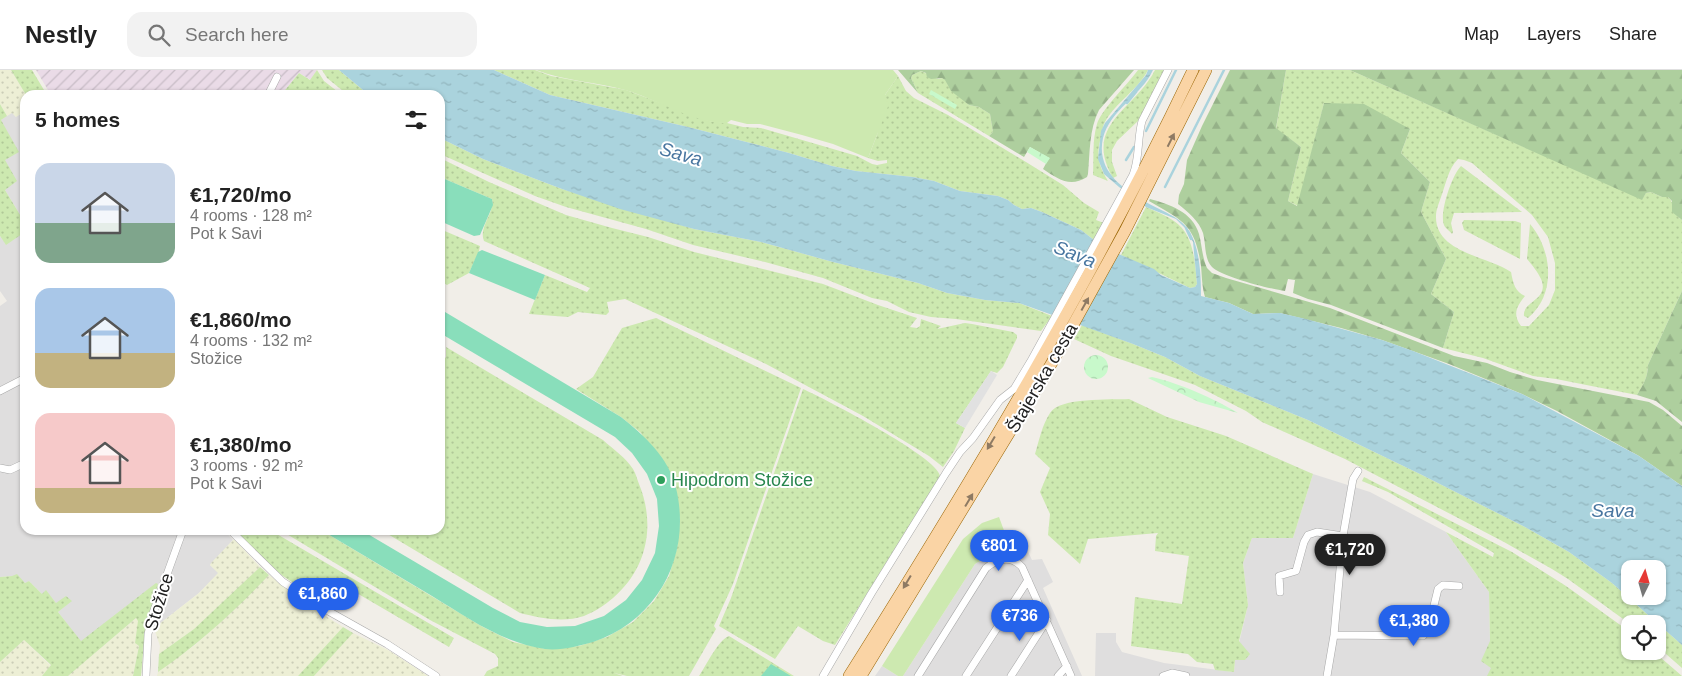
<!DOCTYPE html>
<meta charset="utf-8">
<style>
body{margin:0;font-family:Helvetica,sans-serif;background:#f2f2f2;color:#222;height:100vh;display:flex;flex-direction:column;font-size:19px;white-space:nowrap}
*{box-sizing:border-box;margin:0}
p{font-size:16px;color:#767676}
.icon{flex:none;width:28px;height:28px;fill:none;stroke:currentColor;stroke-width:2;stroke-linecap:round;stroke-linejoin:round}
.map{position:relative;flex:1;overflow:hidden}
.drawer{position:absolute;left:20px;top:20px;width:425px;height:445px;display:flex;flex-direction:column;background:#fff;border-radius:15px;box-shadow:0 1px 4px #0004}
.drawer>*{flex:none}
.needle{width:32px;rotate:5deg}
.controls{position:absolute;left:1621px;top:490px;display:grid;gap:10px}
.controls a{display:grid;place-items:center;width:45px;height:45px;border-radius:10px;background:#fff;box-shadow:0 1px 4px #0004;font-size:25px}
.price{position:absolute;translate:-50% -42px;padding:0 11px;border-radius:18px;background:#2563eb;color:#fff;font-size:16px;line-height:32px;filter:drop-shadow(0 1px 2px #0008)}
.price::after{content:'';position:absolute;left:50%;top:30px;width:15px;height:11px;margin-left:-8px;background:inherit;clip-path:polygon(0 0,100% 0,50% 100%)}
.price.current{background:#222;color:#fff}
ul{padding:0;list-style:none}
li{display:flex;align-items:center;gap:15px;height:125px;padding:0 15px}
li span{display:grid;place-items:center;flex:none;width:140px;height:100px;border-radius:15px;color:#555}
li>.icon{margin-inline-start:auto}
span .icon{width:60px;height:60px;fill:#fffc;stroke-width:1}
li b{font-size:21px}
h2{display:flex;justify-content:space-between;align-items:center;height:60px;padding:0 15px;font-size:21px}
header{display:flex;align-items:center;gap:30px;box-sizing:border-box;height:70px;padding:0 25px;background:#fff;border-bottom:1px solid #e0e0e0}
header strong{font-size:24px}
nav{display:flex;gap:28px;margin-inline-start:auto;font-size:18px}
.search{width:350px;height:45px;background:#f2f2f2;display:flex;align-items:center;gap:12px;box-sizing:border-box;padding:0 18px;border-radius:15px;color:#767676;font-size:19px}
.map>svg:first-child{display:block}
</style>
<header>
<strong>Nestly</strong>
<div class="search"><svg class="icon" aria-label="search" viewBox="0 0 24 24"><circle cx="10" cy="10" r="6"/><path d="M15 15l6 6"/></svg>Search here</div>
<nav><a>Map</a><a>Layers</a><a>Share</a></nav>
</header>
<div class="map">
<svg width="1682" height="606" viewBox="0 0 1682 606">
<defs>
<pattern id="industrial-furrows" width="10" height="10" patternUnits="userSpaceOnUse" patternTransform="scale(1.25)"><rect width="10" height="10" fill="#eadbe7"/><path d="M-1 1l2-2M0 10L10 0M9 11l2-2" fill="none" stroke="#c8bcc6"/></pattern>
<pattern id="farmland-dots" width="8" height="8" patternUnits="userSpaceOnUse" patternTransform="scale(1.25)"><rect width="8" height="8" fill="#edefd5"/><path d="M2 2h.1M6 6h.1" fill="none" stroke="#cbcdb7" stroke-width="1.8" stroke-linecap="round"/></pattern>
<pattern id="grass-dots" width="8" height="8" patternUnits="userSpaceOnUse" patternTransform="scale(1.25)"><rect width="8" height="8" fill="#cde9b0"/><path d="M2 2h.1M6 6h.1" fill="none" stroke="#b0c897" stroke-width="1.8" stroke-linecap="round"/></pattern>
<pattern id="forest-firs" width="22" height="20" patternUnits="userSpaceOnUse" patternTransform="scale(1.25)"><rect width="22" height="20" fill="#aecf9e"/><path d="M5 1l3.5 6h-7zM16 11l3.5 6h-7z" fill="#95b188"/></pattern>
<pattern id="park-crowns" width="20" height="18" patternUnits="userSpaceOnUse" patternTransform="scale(1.25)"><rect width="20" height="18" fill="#c8f9cb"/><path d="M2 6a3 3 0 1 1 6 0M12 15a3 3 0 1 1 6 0" fill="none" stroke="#acd5ae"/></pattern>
<pattern id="water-ripples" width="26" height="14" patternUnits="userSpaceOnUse" patternTransform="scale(1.25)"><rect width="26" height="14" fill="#aad3dd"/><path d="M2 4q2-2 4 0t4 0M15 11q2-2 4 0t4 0" fill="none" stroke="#92b5bd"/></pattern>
</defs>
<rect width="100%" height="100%" fill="#f1eee8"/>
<path fill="#dfdede" d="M25,41V153L5,120V90L1,50L12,42L16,47Z
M25,162V460H224L233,470L210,495L219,503L199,523L154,558H145L158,514L148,520L81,572L58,542L71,531L56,533L46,521L42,524L29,511L26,513L12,506L0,507V236L7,231L0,221V166L6,174Z
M1313,404L1370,422L1446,462L1489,522L1490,571L1495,606H1095L1096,563H1116V572L1122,582L1164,593L1234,602L1235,590L1248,535L1243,493L1252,468H1293Z
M1021,467L1032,490L1042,489L1053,512L1043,518L1082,606H903L975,494Z
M882,596L898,606H875Z"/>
<path fill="url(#industrial-furrows)" d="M36,0H317L311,10L299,3L281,25H51Z"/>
<path fill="url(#farmland-dots)" d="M0,0H11L26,25L25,41L16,47L12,43L7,46L0,34Z
M233,470H235L260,497L194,559L159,584L160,576L154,558L199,523L218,503L210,495L211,493Z
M269,505L302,531L343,557L298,606H157L158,602L195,575L235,539Z
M136,548L139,551L135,573L139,576L133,606H68Z
M353,563L388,580L428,606H314Z
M24,570L51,596L42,606H0V592Z"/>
<path fill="url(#grass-dots)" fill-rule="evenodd" d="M11,0H32L47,25H26Z
M317,0L324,11L342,25H281L299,3L310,10Z
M322,0H339L369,25H348L327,8Z
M494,0H535L551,6L626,20L709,51L727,53L743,57L761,58L857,86L872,94L877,95L887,93V90L878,91L868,88L877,65L885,25L898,6L906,21L914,28L948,45L1026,92L1063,115L1084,133L1099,142L1096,150L1104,153L1094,170L1081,160L1042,142L1031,138L1022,139L1014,135L1008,130L998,126L960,121L934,111L913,107L856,101L832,96L789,83L688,57L550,25Z
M1138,0H1148C1138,20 1115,33 1105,52C1102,57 1102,65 1100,71C1096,87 1100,98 1108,111L1093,105C1094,88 1092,71 1097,54C1101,40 1128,14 1138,0Z
M1155,0H1164L1138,51L1117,71L1112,80V92L1117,106L1113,108C1082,54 1135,40 1155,0Z
M1286,0H1350L1642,129L1646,123L1651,122L1662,127H1668C1675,133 1674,146 1682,150V221L1648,295C1648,307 1643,315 1637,325L1556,309L1533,306L1483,288L1443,278L1454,242L1431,224L1446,189L1421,142L1430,112L1401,83L1410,59L1324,33L1298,136L1288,131L1301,77L1276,59ZM1458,89L1464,90L1472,93L1532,145L1548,167L1555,193V220L1549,235L1529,256H1521C1512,244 1517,236 1525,226C1515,222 1513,213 1511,202C1488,186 1435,183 1436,146C1436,140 1439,133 1441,127C1446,114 1448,99 1458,89Z
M921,1L938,9L942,8L946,10L948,15L969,35L979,37L990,44L993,62L989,66L918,23L911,8L912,5Z
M0,34L7,46L1,50L19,82L5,90L17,111L5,120L25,153V162L6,175L0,166Z
M440,68L483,89L562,119L694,159L761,172L833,192L918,213L947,223L985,230L1019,233L1052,246L1041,261L956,249L931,247L909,242L887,231L872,228L823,208L765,192L693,175L646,159L566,137L535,126L440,84Z
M440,88L489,112L566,145L612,158L648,167L694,182L823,214L878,235L917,248L910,257L917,258L920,256L921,249L941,256L937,259L965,253L972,254L1013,262L1017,265V268L1003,297L997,303L991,301L956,353L965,358L954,381L943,397L929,386L863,346L766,294L625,229L607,232L609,242L606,245L578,242L568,247L529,244L545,205L587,222L590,218L484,171C478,157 495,143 492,129L440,107Z
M1461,96L1522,142L1454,143L1451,153L1453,162L1452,164C1450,161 1445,158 1444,155C1439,143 1452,105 1461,96Z
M1146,137C1155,141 1165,145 1174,151C1194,164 1195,192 1197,214L1195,217L1190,218L1121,185Z
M1464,150L1515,151L1521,153L1520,189L1464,160L1462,153Z
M1530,154C1553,181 1556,225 1528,248L1524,246C1522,231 1550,230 1541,209C1538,202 1532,195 1527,189Z
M440,159L480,176L479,181L469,203L447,215L440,211Z
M656,248L801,318L733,514L714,556L716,559L689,606H627L614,603L623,606H484L487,601L498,596V588L495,584L430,550L280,460H321L483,557L513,572L546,579L579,576L607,567L633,552L654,531L669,506L677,478L680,448L641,363L621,347L576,319L593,307L622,258Z
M1082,255L1133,274L1165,287L1200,306L1308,350L1422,405L1525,457L1569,482L1612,513L1682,575V598L1658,577V554H1630L1568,509L1552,499L1504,472L1345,389L1262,352L1246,341L1195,315L1111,286L1074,269Z
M446,277L603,370C613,379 626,388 633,399C636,404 637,409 639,414C656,455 647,499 613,528C605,535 594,542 584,546C563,553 540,548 520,543L381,460H440V294L446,287Z
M803,319C825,329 938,387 940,406L835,575L823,571L798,556L775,589L719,556L731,528Z
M1129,329L1167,347L1226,366L1313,404L1293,468H1252L1243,493L1248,535L1239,571L1250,584L1245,590H1235L1234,602L1215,600L1213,594L1197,592L1188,584L1131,576L1135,527L1182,534L1189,486L1155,481L1156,466L1158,463L1088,469L1080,494L1048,465L1050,444L1040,422L1050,398L1035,384C1039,371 1042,355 1050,343C1060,327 1110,330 1129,329Z
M1364,407L1512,482L1566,516L1630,562V581H1653L1682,606H1487L1491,598L1481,591L1490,571L1489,522L1446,462L1493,487L1494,483L1388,422L1362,411Z
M236,460H270L454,568L449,577L331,508L323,521L317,520L315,522C283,513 257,484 236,460Z
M260,497L269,505C235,541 199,574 158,602L159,584L194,559Z
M17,504L25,513L29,511L42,524L46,520L56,533L66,526L72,531L58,542L81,571L156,513L158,514L145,561L141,606H133L139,576L135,573L138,551L136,548L68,606H42L51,595L24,570L0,592V507L12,506Z
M343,557L353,563L314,606H298Z
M729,566L794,606H699C706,596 718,570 729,566Z"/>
<path fill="url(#forest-firs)" d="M898,0H1134L1099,40C1089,60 1090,82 1088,104L1087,107C1070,118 1058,109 1043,99L1049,88L1030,77L1024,87L989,66L993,62L990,44L979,37L969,35L951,21L945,10L942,8L931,9L927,7L926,3L921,1L912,5L911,8L918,23Z
M1230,0H1286L1276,58L1301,77L1288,131L1297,136L1324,33L1364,34L1410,59L1401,83L1430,112L1421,142L1446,189L1431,224L1454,242L1443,278L1331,235L1308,229L1293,223L1295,210L1288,209L1285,221C1270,219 1222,207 1212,197C1204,189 1206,173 1203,163C1199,151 1188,142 1178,134L1179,125L1184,114L1187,90L1202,56Z
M1350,0H1682V150L1672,142V131L1668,127H1662L1651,122L1646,123L1642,130Z
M1150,129C1169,134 1193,142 1199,164C1202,175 1202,187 1207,198L1212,203L1226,208L1330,238L1454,286L1487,293L1510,302L1537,310L1649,332L1663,340L1682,356V416L1639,386L1557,341L1522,324L1449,294L1382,270L1341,258L1280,243L1253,244L1229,233L1205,227C1202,217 1202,207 1201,196C1195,154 1183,151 1149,131Z
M1682,221V352L1656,331L1637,325C1643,315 1648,307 1648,295Z"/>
<path fill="url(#park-crowns)" d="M931,20L957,35L955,39L929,24Z
M1030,77L1050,88L1046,94L1027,82Z
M1084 297a12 12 0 1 1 24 0a12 12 0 1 1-24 0Z
M1152,307C1179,313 1215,329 1238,343L1199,332L1148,308Z"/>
<path fill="#cde9b0" d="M536,0H893L898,6L885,25V29L889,34L868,88L833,74L802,65L760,54H747L731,50L727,53C695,54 657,29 625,20C596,12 565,11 536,0Z
M999,447L1009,474L975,494L903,606H898L882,596L963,469L982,453Z"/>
<path fill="#89debb" d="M440,107L492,129L493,135L480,165L474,166L440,151Z
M482,180L545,205L535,230L469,203L478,182Z
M440,239L621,347C644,365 669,388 676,418C692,484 659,550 593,572C579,576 560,581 545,579C503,573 468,548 432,526C395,504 358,482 321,460H361L493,538L520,552L547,557L575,556L604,546L626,530L642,510L655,483L659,456L657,429L647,404L632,383L615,367L440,263Z
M771,594L791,606H761Z"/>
<path fill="#e1e1e1" d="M991,301L997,305L965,358L956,353Z"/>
<path fill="url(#water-ripples)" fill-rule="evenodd" d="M339,0H494L550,25L688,57L789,83L832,96L856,101L913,107L934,111L960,121L998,126L1008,130L1014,135L1022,139L1031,138L1042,142L1081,160L1094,170L1121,185L1154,199L1161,205L1190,218L1195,217L1197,214L1193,172L1187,160L1176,149L1146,137L1119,117L1104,104L1098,89L1101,61L1105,53L1146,5L1148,0H1153C1142,25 1110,40 1103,68C1096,100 1121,118 1146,132C1161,141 1180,146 1190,162C1200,180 1201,206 1201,226L1229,233L1253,244L1280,243L1306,249L1382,270L1413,281L1522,324L1639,386L1682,416V575L1612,513L1569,482L1525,457L1422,405L1308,350L1200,306L1165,287L1133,274L1019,233L985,230L947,223L918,213L833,192L761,172L694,159L620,139L562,119L483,89L440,68V25H369ZM1630,499H1658V526H1630Z"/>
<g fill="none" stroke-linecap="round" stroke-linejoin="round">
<path stroke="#aad3dd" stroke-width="2.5" d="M1127,33L1136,22
M1146,61L1176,0
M1126,90L1134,77
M1165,117L1224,0
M1186,158L1191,169"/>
<defs>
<path id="street" d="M268,25L277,7
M0,321L25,308
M0,398L10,400L25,393
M230,460L283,512L330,542L387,574L436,606
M1280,522L1279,506L1296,501L1304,472L1308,465L1317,462L1343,466
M1334,565L1423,566L1428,560L1438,519L1443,515L1459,516
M146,606L148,564L153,543L183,460
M823,606L871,524L946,403L960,382L973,368L1000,330L1014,319L1032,289L1133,105C1140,87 1137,69 1142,51L1168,0
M918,606L986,498C998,488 1011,485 1022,497L1071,606
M966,606L1028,510
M1011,606L1047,550
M1058,606L1067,596
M1163,606L1172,603L1186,606
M1327,606L1334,565L1343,466L1353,409L1358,401"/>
<path id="primary" d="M849,606C973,409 1093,210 1193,0
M861,606L1053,291L1125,161L1206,0"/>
</defs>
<use href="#street" stroke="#a8a8a8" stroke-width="8"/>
<use href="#primary" stroke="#9b6604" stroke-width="12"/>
<use href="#street" stroke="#fff" stroke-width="7"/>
<use href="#primary" stroke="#fad4a5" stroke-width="11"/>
</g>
<defs><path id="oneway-solid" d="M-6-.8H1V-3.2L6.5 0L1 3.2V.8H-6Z" transform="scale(1.25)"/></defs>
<g fill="#8e7a63">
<use href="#oneway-solid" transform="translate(1171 70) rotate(-63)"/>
<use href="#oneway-solid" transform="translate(1085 234) rotate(-61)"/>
<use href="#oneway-solid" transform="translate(991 373) rotate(121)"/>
<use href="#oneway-solid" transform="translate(969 430) rotate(-59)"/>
<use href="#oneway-solid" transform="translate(907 512) rotate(121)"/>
</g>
<circle fill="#2e9e5b" stroke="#fff" stroke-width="2" cx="661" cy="410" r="5"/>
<g text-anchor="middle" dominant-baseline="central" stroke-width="4" stroke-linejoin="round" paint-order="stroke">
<g font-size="18" fill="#212121" stroke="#fff">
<text transform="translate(1042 308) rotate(-60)">Štajerska cesta</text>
<text transform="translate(159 532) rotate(-73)">Stožice</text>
</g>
<g font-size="18" fill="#27864d" stroke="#fff" text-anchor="start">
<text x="671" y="410">Hipodrom Stožice</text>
</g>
<g font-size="19" font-style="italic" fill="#4976a0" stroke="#fff">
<text transform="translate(681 84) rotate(16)">Sava</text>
<text transform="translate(1075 184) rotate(22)">Sava</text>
<text x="1613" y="440">Sava</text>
</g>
</g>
</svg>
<div class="controls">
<a><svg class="needle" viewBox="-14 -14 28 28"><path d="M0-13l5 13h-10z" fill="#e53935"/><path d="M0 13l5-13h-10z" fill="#767676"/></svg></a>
<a><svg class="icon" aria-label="locate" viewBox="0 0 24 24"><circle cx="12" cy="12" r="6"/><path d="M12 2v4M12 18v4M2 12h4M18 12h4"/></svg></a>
</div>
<b class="price" style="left:999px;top:502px">€801</b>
<b class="price current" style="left:1350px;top:506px">€1,720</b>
<b class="price" style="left:323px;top:550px">€1,860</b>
<b class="price" style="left:1020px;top:572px">€736</b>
<b class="price" style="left:1414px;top:577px">€1,380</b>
<section class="drawer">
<h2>5 homes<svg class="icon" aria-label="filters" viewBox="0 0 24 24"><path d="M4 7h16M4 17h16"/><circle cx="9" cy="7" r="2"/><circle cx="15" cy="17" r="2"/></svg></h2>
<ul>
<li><span style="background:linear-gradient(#c9d6e8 60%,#7fa58c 0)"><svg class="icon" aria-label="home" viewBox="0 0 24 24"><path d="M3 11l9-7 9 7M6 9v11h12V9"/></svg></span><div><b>€1,720/mo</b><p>4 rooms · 128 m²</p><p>Pot k Savi</p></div></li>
<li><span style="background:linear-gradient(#a9c7e8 65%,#c2b280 0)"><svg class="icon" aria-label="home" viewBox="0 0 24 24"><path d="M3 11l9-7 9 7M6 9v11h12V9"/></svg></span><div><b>€1,860/mo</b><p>4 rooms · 132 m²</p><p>Stožice</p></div></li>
<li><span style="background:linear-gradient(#f6c9c9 75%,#c2b280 0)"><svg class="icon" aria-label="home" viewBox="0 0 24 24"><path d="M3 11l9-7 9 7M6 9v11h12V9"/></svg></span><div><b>€1,380/mo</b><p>3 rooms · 92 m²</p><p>Pot k Savi</p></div></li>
</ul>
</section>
</div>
